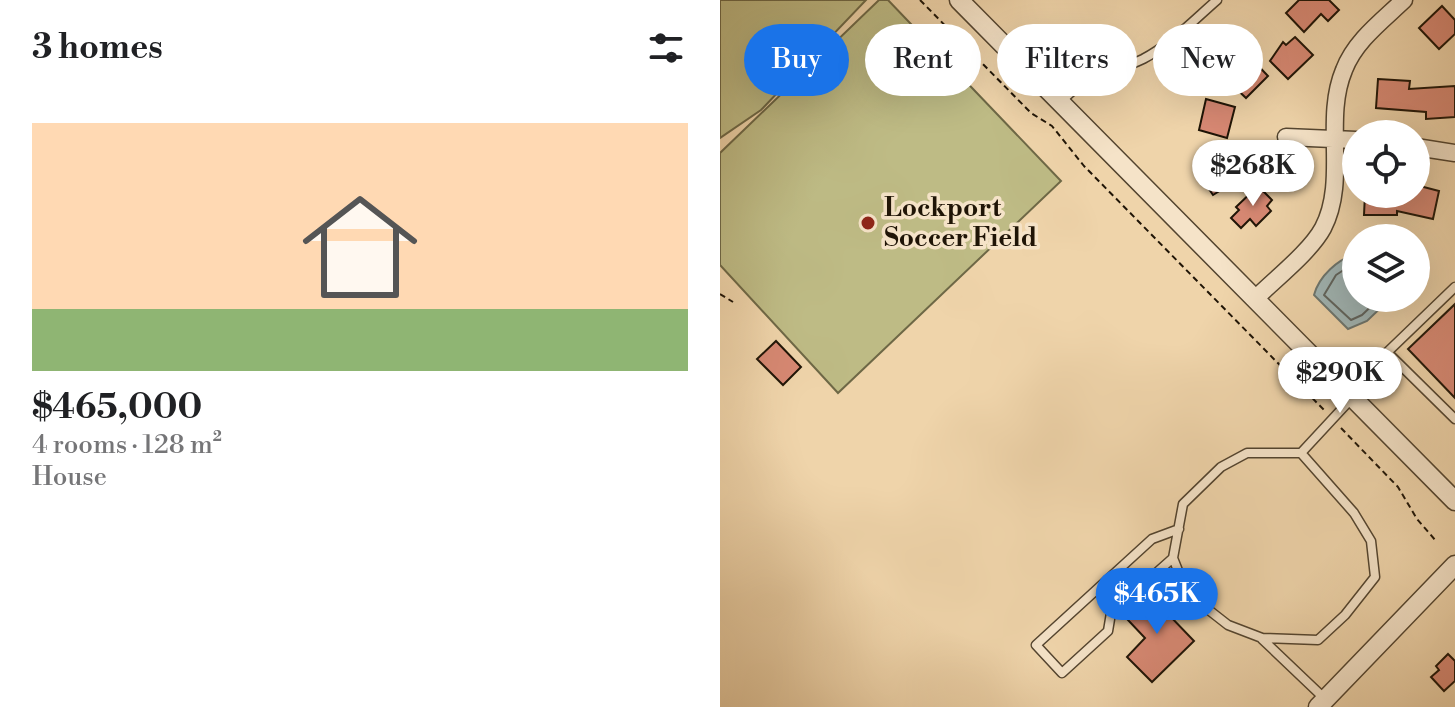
<!DOCTYPE html>
<meta charset="utf-8">
<style>
body{margin:0;font-family:"Libre Bodoni",serif;background:#f2f2f2;color:#202124;height:100vh;display:flex;flex-direction:column;font-size:30px;white-space:nowrap}
*{box-sizing:border-box;margin:0}
p{font-size:26px;color:#757577}
.icon{flex:none;width:44px;height:44px;fill:none;stroke:currentColor;stroke-width:2;stroke-linecap:round;stroke-linejoin:round}
.map{position:relative;flex:1;overflow:hidden}
.sheet{display:flex;flex-direction:column;background:#fff;width:720px}
.sheet>*{flex:none}
.top-card{position:absolute;left:24px;top:24px;width:590px;height:72px;display:flex;gap:16px}
.buttons{position:absolute;left:622px;top:120px;display:grid;gap:16px}
.buttons a{display:grid;place-items:center;width:88px;height:88px;border-radius:50%;background:#fff;box-shadow:0 8px 32px #0002;font-size:40px}
.price{position:absolute;translate:-50% -68px;padding:0 18px;border-radius:28px;background:#fff;color:#222;font-size:26px;line-height:52px;filter:drop-shadow(0 2px 4px #0008)}
.price::after{content:'';position:absolute;left:50%;top:48px;width:24px;height:18px;margin-left:-12px;background:inherit;clip-path:polygon(0 0,100% 0,50% 100%)}
.price.current{background:#1a73e8;color:#fff}
ul{padding:0;list-style:none}
li{display:grid;align-content:center;gap:16px;height:424px;padding:0 32px}
li+li{border-top:2px solid #e0e0e0}
li span{display:grid;place-items:center;height:248px;border-radius:0px;color:#555}
li>.icon{margin-inline-start:auto}
span .icon{width:144px;height:144px;fill:#fffc;stroke-width:1}
li b{font-size:34px}
h2{display:flex;justify-content:space-between;align-items:center;height:96px;padding:0 32px;font-size:34px}
.chip{padding:0 28px;border-radius:36px;background:#fff;box-shadow:0 8px 32px #0002;font-size:28px;line-height:72px}
.chip.current{background:#1a73e8;color:#fff}
main{display:flex;flex:1;min-height:0}
.map>svg:first-child{display:block}
</style>
<main>
<section class="sheet">
<h2>3 homes<svg class="icon" aria-label="filters" viewBox="0 0 24 24"><path d="M4 7h16M4 17h16"/><circle cx="9" cy="7" r="2"/><circle cx="15" cy="17" r="2"/></svg></h2>
<ul>
<li><span style="background:linear-gradient(#ffd9b3 75%,#8fb573 0)"><svg class="icon" aria-label="home" viewBox="0 0 24 24"><path d="M3 11l9-7 9 7M6 9v11h12V9"/></svg></span><div><b>$465,000</b><p>4 rooms · 128 m²</p><p>House</p></div></li>
</ul>
</section>
<div class="map">
<svg width="735" height="707" viewBox="0 0 735 707">
<rect width="100%" height="100%" fill="#efd4aa"/>
<filter id="stains"><feTurbulence type="fractalNoise" baseFrequency=".0025" numOctaves="4"/><feColorMatrix values="0 0 0 0 .2 0 0 0 0 .09 0 0 0 0 .02 0 0 0 .5 -.17"/></filter>
<radialGradient id="worn" r=".72"><stop offset=".6" stop-color="#630" stop-opacity="0"/><stop offset="1" stop-color="#630" stop-opacity=".3"/></radialGradient>
<path fill="#bebb85" stroke="#6e6846" stroke-width="2" d="M0,0H146L41,110L0,138Z
M159,0H168L341,181L118,393L0,265V153Z"/>
<path fill="#a0b5b5" stroke="#6c756f" stroke-width="2" d="M636,254V298H671L647,321L628,329L594,295C599,276 618,259 636,254Z"/>
<g fill="none" stroke-linecap="round" stroke-linejoin="round">
<path stroke="#60645e" stroke-width="2" d="M636,262L616,275L604,295L631,320L642,315L660,298"/>
</g>
<path fill="#d78873" stroke="#1f1406" stroke-width="2" d="M579,0H609L619,10L608,21L601,14L584,32L566,13Z
M722,6L735,20V34L719,49L699,28Z
M575,37L593,55L568,79L550,61L563,42L566,45Z
M528,55L548,76L526,98L505,78Z
M658,79L690,81L689,89L735,86V117L706,119V112L656,108Z
M486,99L515,107L507,138L479,130Z
M509,153L517,165L507,172L514,182L493,195L478,173Z
M696,185L719,191L713,219L677,211V215H644L645,194H696Z
M538,186L552,200L547,206L551,211L536,226L530,219L521,228L511,218L519,210L516,207Z
M735,304V398L688,349Z
M56,341L81,367L63,385L37,359Z
M435,589L453,605L447,613L474,641L432,682L407,657L425,638L407,619Z
M728,654L735,661V681L724,691L711,677L719,670L716,666Z"/>
<g fill="none" stroke-linecap="round" stroke-linejoin="round">
<defs>
<path id="service" d="M341,102C366,74 392,74 423,59C450,45 474,20 497,0
M667,352L735,419
M627,391L735,287
M581,453L634,513L651,541L655,577L625,615L598,640L542,638L508,625L467,593L453,558L463,504L501,467L527,453H581L632,398
M453,558L391,613L388,631L342,673L316,645L432,539L459,529
M542,639L605,699"/>
<path id="minor" d="M566,137L636,140
M696,147L735,153
M535,299C555,279 590,252 603,228C628,180 603,120 624,70C635,41 662,21 684,0"/>
<path id="tertiary" d="M239,0L735,501
M598,707L735,565"/>
</defs>
<use href="#service" stroke="#53442f" stroke-width="11"/>
<use href="#minor" stroke="#53442f" stroke-width="19"/>
<use href="#tertiary" stroke="#53442f" stroke-width="21"/>
<path stroke="#1f1406" stroke-width="2" stroke-dasharray="6 4" stroke-linecap="butt" d="M200,0L311,113L332,126L364,166L606,412
M0,294L13,302
M621,428L678,487L697,519L716,541"/>
<use href="#service" stroke="#f5e3c8" stroke-width="8"/>
<use href="#minor" stroke="#f5e3c8" stroke-width="16"/>
<use href="#tertiary" stroke="#f5e3c8" stroke-width="18"/>
</g>
<circle fill="#8f2418" stroke="#f5e3c8" stroke-width="3" cx="148" cy="223" r="8"/>
<g text-anchor="middle" dominant-baseline="central" stroke-width="7" stroke-linejoin="round" paint-order="stroke">
<g font-size="26" font-weight="bold" fill="#1f1406" stroke="#f5e3c8" text-anchor="start">
<text x="164" y="208">Lockport<tspan x="164" dy="30">Soccer Field</tspan></text>
</g>
</g>
<rect width="100%" height="100%" filter="url(#stains)"/>
<rect width="100%" height="100%" fill="url(#worn)"/>
</svg>
<div class="buttons">
<a><svg class="icon" aria-label="locate" viewBox="0 0 24 24"><circle cx="12" cy="12" r="6"/><path d="M12 2v4M12 18v4M2 12h4M18 12h4"/></svg></a>
<a><svg class="icon" aria-label="layers" viewBox="0 0 24 24"><path d="M12 4l9 5-9 5-9-5zM3 14l9 5 9-5"/></svg></a>
</div>
<b class="price" style="left:533px;top:208px">$268K</b>
<b class="price" style="left:620px;top:415px">$290K</b>
<b class="price current" style="left:437px;top:636px">$465K</b>
<div class="top-card">
<a class="chip current">Buy</a>
<a class="chip">Rent</a>
<a class="chip">Filters</a>
<a class="chip">New</a>
</div>
</div>
</main>
